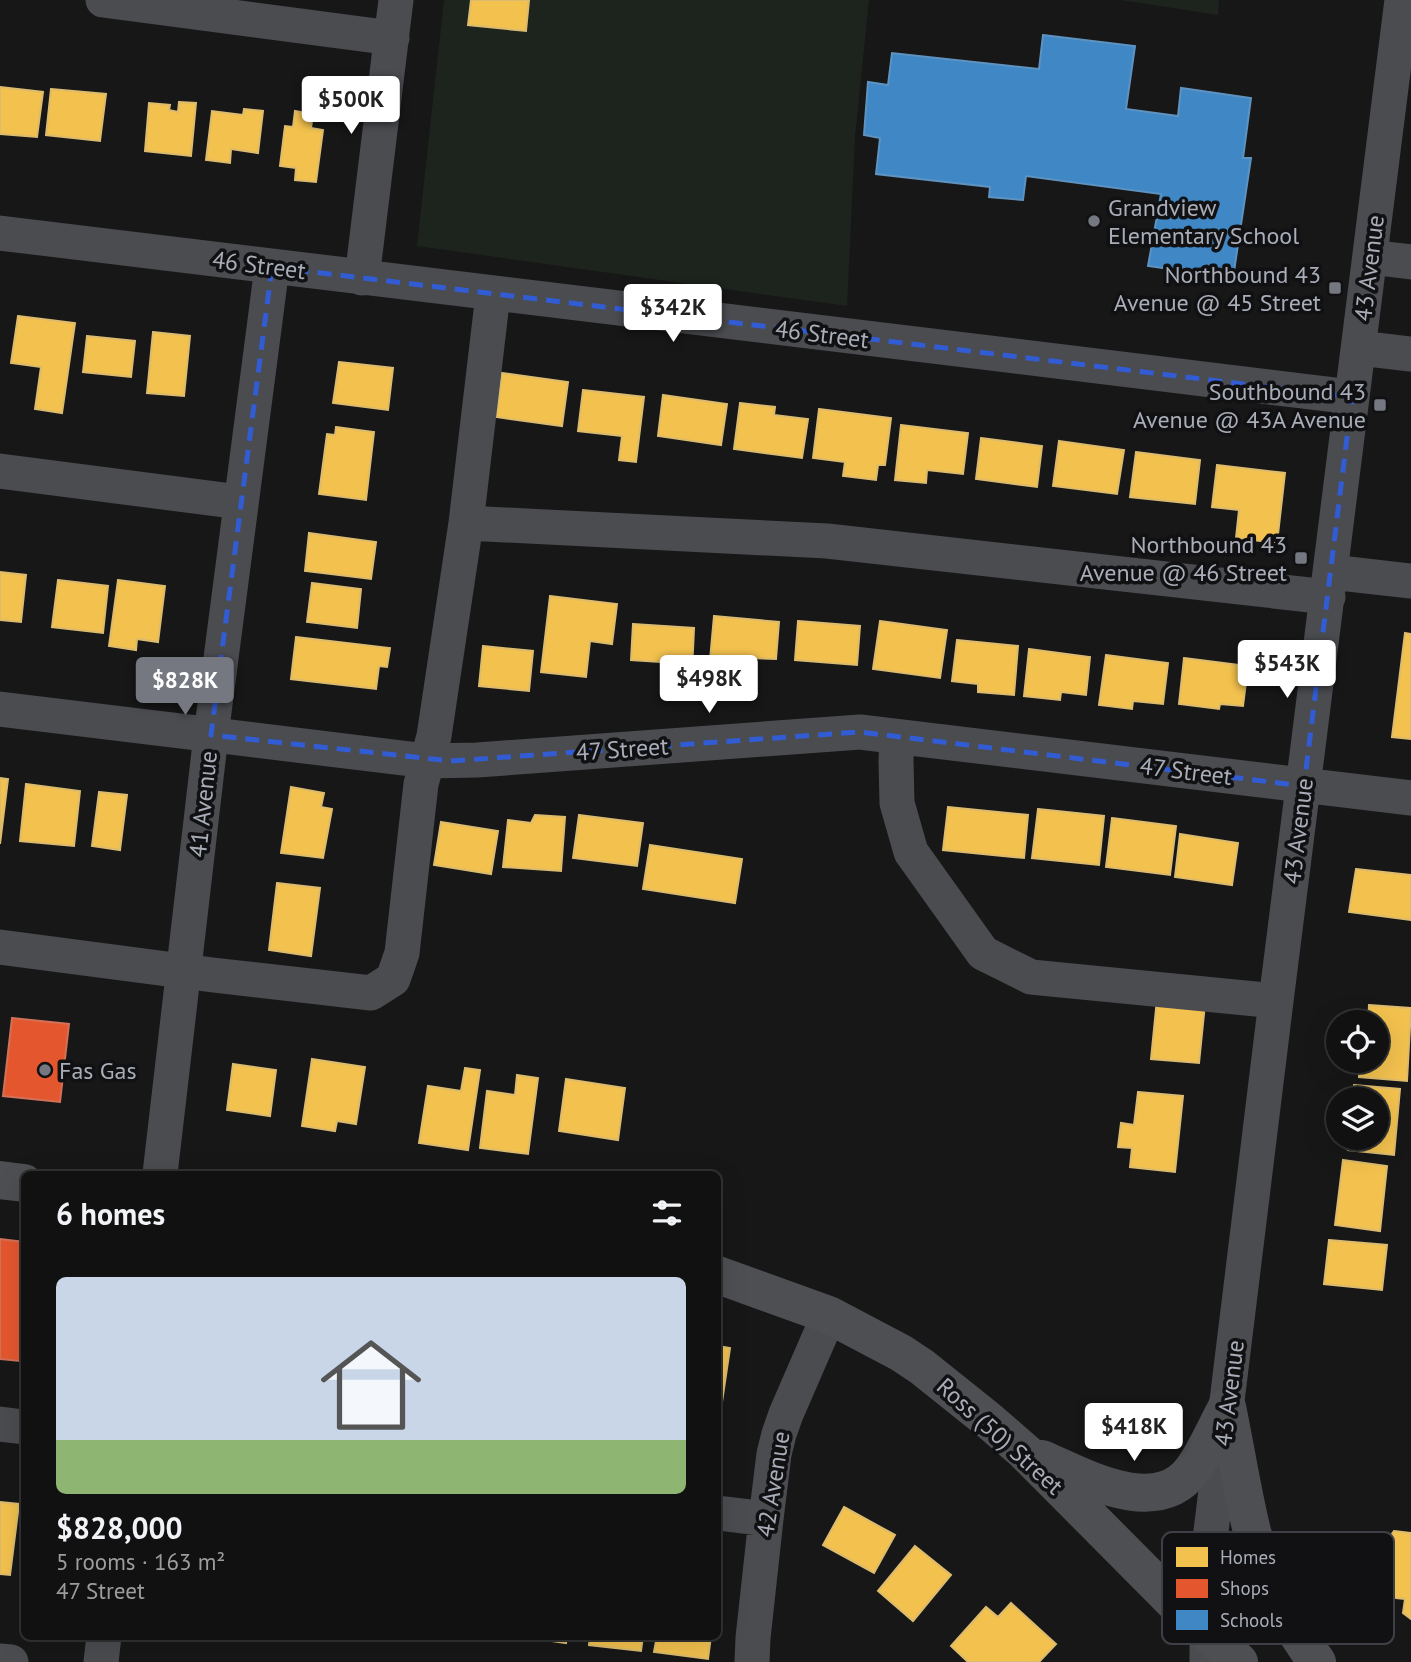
<!DOCTYPE html>
<meta charset="utf-8">
<style>
body{margin:0;font-family:"PT Sans",sans-serif;background:#1a1a1a;color:#f1f3f6;height:100vh;display:flex;flex-direction:column;font-size:26px;white-space:nowrap}
*{box-sizing:border-box;margin:0}
p{font-size:23px;color:#9c9d9f}
.icon{flex:none;width:38px;height:38px;fill:none;stroke:currentColor;stroke-width:2;stroke-linecap:round;stroke-linejoin:round}
.map{position:relative;flex:1;overflow:hidden}
.drawer{position:absolute;left:21px;top:1171px;width:700px;height:469px;display:flex;flex-direction:column;background:#111;border-radius:10px;box-shadow:0 7px 28px #0002,0 0 0 2px #303131}
.drawer>*{flex:none}
.fabs{position:absolute;left:1326px;top:1010px;display:grid;gap:14px}
.fabs a{display:grid;place-items:center;width:63px;height:63px;border-radius:50%;background:#111;box-shadow:0 7px 28px #0002,0 0 0 2px #303131;font-size:35px}
.price{position:absolute;translate:-50% -60px;padding:0 16px;border-radius:7px;background:#fff;color:#222;font-size:23px;line-height:46px;filter:drop-shadow(0 2px 4px #0008)}
.price::after{content:'';position:absolute;left:50%;top:42px;width:21px;height:16px;margin-left:-10px;background:inherit;clip-path:polygon(0 0,100% 0,50% 100%)}
.price.current{background:#757880;color:#fff}
ul{padding:0;list-style:none}
li{display:grid;align-content:center;gap:14px;height:371px;padding:0 35px}
li span{display:grid;place-items:center;height:217px;border-radius:10px;color:#555}
li>.icon{margin-inline-start:auto}
span .icon{width:126px;height:126px;fill:#fffc;stroke-width:1}
li b{font-size:30px}
h2{display:flex;justify-content:space-between;align-items:center;height:84px;padding:0 35px;font-size:30px}
.map>svg:first-child{display:block}
</style>
<div class="map">
<svg width="1411" height="1662" viewBox="0 0 1411 1662">
<rect width="100%" height="100%" fill="#171717"/>
<path fill="#1d241e" d="M444,0H869L855,137L847,306L417,246Z
M1121,0H1219L1218,15Z"/>
<path fill="#f2c14e" stroke="#dcbb6e" stroke-width="2" d="M471,0H529L526,31L468,25Z
M0,87L43,92L37,137L0,134Z
M51,89L106,94L100,141L46,135Z
M179,102L196,103L191,156L145,151L149,103L170,105L169,110L178,112Z
M244,109L263,111L258,153L231,149L230,163L206,160L212,111L243,115Z
M295,111L313,114L311,128L323,130L316,182L295,180L296,168L280,166L285,126L293,127Z
M18,316L75,323L62,413L35,409L41,367L11,363Z
M153,332L190,336L184,396L147,393Z
M87,336L135,341L131,377L83,372Z
M339,362L393,368L388,410L333,403Z
M502,373L568,382L562,426L496,417Z
M583,390L644,397L636,462L619,460L622,436L578,431Z
M663,395L727,404L721,445L658,436Z
M740,403L775,407L774,415L808,419L802,458L734,449Z
M819,409L891,418L885,465H878L876,480L843,476L845,462L813,458Z
M901,425L968,433L963,474L927,470L926,483L895,480Z
M336,427L374,432L366,500L319,494L327,434L335,435Z
M981,438L1042,446L1037,487L976,479Z
M1059,441L1124,450L1117,494L1053,486Z
M1136,452L1200,460L1195,504L1130,497Z
M1217,465L1285,473L1277,543L1236,538L1239,510L1212,507Z
M309,533L376,542L371,579L305,571Z
M0,572L26,575L21,622L0,620Z
M58,580L108,586L103,633L52,627Z
M118,580L165,586L158,642L137,639L136,650L109,646Z
M312,583L361,589L357,628L307,622Z
M550,596L617,604L612,644L590,641L586,677L541,672Z
M714,616L779,622L776,659L750,658L748,663L710,660Z
M798,621L860,626L857,665L795,660Z
M880,621L947,630L940,678L873,669Z
M633,624L694,628L692,672L661,670V662L631,660Z
M1405,633L1411,634V739L1392,737Z
M296,637L390,648L387,667L379,666L376,689L291,679Z
M957,640L1018,646L1014,695L978,692V684L952,681Z
M483,646L533,651L529,691L479,686Z
M1029,649L1090,657L1086,695L1061,692L1060,700L1024,696Z
M1106,655L1168,663L1163,704L1133,701L1132,709L1099,705Z
M1184,658L1248,666L1243,706L1220,704L1219,709L1179,704Z
M0,778L8,779L0,844Z
M26,784L80,791L74,846L20,841Z
M291,787L324,793L321,807L332,809L323,858L281,853Z
M99,792L127,795L120,850L92,846Z
M948,807L1028,815L1024,858L943,850Z
M1038,809L1104,816L1099,865L1032,858Z
M535,815L565,817L561,871L503,867L508,820L531,823Z
M579,815L643,823L637,866L573,858Z
M1112,818L1176,826L1170,875L1106,867Z
M441,822L498,831L491,874L434,865Z
M1180,834L1238,843L1232,885L1175,877Z
M650,845L742,859L735,903L643,889Z
M1356,869L1411,875V920L1349,912Z
M277,883L320,888L311,956L269,950Z
M1157,999L1205,1004L1199,1063L1151,1059Z
M1369,1005L1411,1008L1407,1081L1359,1077V1060H1377V1022H1368Z
M312,1059L365,1067L356,1124L337,1121L335,1131L302,1126Z
M233,1064L276,1070L270,1116L227,1110Z
M465,1068L480,1070L468,1150L419,1143L428,1086L461,1091Z
M517,1075L538,1078L528,1154L480,1148L487,1091L515,1095Z
M566,1079L625,1088L618,1140L559,1131Z
M1354,1085L1400,1089L1394,1155L1348,1150L1349,1138H1377V1099H1353Z
M1138,1092L1183,1096L1175,1172L1130,1167L1132,1148L1118,1147L1121,1123L1134,1125Z
M1343,1160L1387,1166L1380,1231L1335,1225Z
M1329,1240L1387,1245L1382,1290L1324,1284Z
M718,1346L730,1348L718,1429Z
M0,1502L19,1504L10,1575L0,1574Z
M844,1507L895,1535L874,1573L823,1545Z
M1394,1531L1411,1533V1619L1403,1613L1405,1599L1396,1598L1365,1576V1571Z
M915,1546L951,1575L913,1621L878,1591Z
M1011,1603L1056,1644L1039,1662H968L951,1646L986,1607L998,1617Z
M518,1636H567L566,1643Z
M590,1636H643L641,1651L589,1645Z
M657,1636H711L708,1659L654,1652Z"/>
<path fill="#e4572e" stroke="#d27157" stroke-width="2" d="M12,1018L69,1024L60,1102L3,1096Z
M0,1239L24,1242V1323L20,1361L0,1359Z"/>
<path fill="#3f88c5" stroke="#5e93c1" stroke-width="2" d="M1043,35L1135,46L1126,109L1178,116L1181,88L1251,98L1243,158H1251L1233,278L1148,266L1161,194L1026,176L1023,200L989,197L990,187L876,174L880,138L864,135L868,82L888,85L892,53L1039,69Z"/>
<g fill="none" stroke-linecap="round" stroke-linejoin="round">
<path stroke="#4b4c50" stroke-width="35" d="M103,0L392,38
M0,233L1352,397
M1370,257L1411,262
M362,278L396,0
M1359,348L1411,354
M0,471L240,502
M466,523L827,541L1328,597
M1331,572L1411,581
M0,709L427,761L477,760L860,732L1411,798
M897,737L896,761L897,803L911,852L983,953L1031,977L1276,1001
M0,947L213,975L371,993L393,979L402,953L421,784L434,736L466,523L493,294
M160,1174L211,735L272,267
M0,1424L24,1427
M718,1513L766,1519
M0,1661L11,1662
M101,1662L104,1636
M752,1662L753,1638L766,1519L774,1454L779,1434L786,1414L829,1315
M1207,1662V1564L1276,1001L1402,0"/>
<path stroke="#4d4f52" stroke-width="38" d="M0,1180L24,1183
M718,1275L829,1315L901,1353L922,1367L987,1419L1025,1452L1178,1606L1239,1662
M1227,1407C1235,1445 1241,1484 1250,1523C1260,1569 1288,1625 1317,1662
M1042,1459C1084,1477 1157,1519 1193,1469C1206,1451 1216,1427 1227,1407"/>
</g>
<path fill="none" stroke="#325cd3" stroke-width="5" stroke-dasharray="14 9" stroke-linejoin="round" d="M272,267L1352,397L1304,786L860,732L451,761L211,735Z"/>
<g fill="#757880" stroke="#111113" stroke-width="2.5">
<circle cx="1094" cy="221" r="7"/>
<rect x="1328" y="281" width="14" height="14" rx="3.5"/>
<rect x="1373" y="398" width="14" height="14" rx="3.5"/>
<rect x="1294" y="551" width="14" height="14" rx="3.5"/>
<circle cx="45" cy="1070" r="7"/>
</g>
<g text-anchor="middle" dominant-baseline="central" stroke-width="7" stroke-linejoin="round" paint-order="stroke">
<g font-size="24" fill="#a8adb8" stroke="#111113" text-anchor="end">
<text x="1108" y="207" text-anchor="start">Grandview<tspan x="1108" dy="28">Elementary School</tspan></text>
<text x="1321" y="274">Northbound 43<tspan x="1321" dy="28">Avenue @ 45 Street</tspan></text>
<text x="1366" y="391">Southbound 43<tspan x="1366" dy="28">Avenue @ 43A Avenue</tspan></text>
<text x="1287" y="544">Northbound 43<tspan x="1287" dy="28">Avenue @ 46 Street</tspan></text>
<text x="59" y="1070" text-anchor="start">Fas Gas</text>
</g>
<g font-size="24" fill="#a8adb8" stroke="#111113">
<text transform="translate(259 265) rotate(7)">46 Street</text>
<text transform="translate(1369 268) rotate(-83)">43 Avenue</text>
<text transform="translate(822 334) rotate(7)">46 Street</text>
<text transform="translate(622 749) rotate(-4)">47 Street</text>
<text transform="translate(1186 771) rotate(7)">47 Street</text>
<text transform="translate(203 804) rotate(-84)">41 Avenue</text>
<text transform="translate(1298 831) rotate(-83)">43 Avenue</text>
<text transform="translate(1229 1393) rotate(-83)">43 Avenue</text>
<text transform="translate(1000 1436) rotate(42)">Ross (50) Street</text>
<text transform="translate(773 1484) rotate(-81)">42 Avenue</text>
</g>
</g>
<rect x="1162" y="1532" width="232" height="112" rx="10" fill="#111113" stroke="#3e4045" stroke-width="2"/>
<rect x="1176" y="1547" width="32" height="20" fill="#f2c14e"/>
<rect x="1176" y="1579" width="32" height="19" fill="#e4572e"/>
<rect x="1176" y="1610" width="32" height="20" fill="#3f88c5"/>
<g font-size="19" fill="#a8adb8">
<text x="1220" y="1564">Homes</text>
<text x="1220" y="1595">Shops</text>
<text x="1220" y="1627">Schools</text>
</g>
</svg>
<div class="fabs">
<a><svg class="icon" aria-label="locate" viewBox="0 0 24 24"><circle cx="12" cy="12" r="6"/><path d="M12 2v4M12 18v4M2 12h4M18 12h4"/></svg></a>
<a><svg class="icon" aria-label="layers" viewBox="0 0 24 24"><path d="M12 4l9 5-9 5-9-5zM3 14l9 5 9-5"/></svg></a>
</div>
<b class="price" style="left:351px;top:136px">$500K</b>
<b class="price" style="left:673px;top:344px">$342K</b>
<b class="price" style="left:1287px;top:700px">$543K</b>
<b class="price" style="left:709px;top:715px">$498K</b>
<b class="price current" style="left:185px;top:717px">$828K</b>
<b class="price" style="left:1134px;top:1463px">$418K</b>
<section class="drawer">
<h2>6 homes<svg class="icon" aria-label="filters" viewBox="0 0 24 24"><path d="M4 7h16M4 17h16"/><circle cx="9" cy="7" r="2"/><circle cx="15" cy="17" r="2"/></svg></h2>
<ul>
<li><span style="background:linear-gradient(#c9d6e8 75%,#8fb573 0)"><svg class="icon" aria-label="home" viewBox="0 0 24 24"><path d="M3 11l9-7 9 7M6 9v11h12V9"/></svg></span><div><b>$828,000</b><p>5 rooms · 163 m²</p><p>47 Street</p></div></li>
</ul>
</section>
</div>
